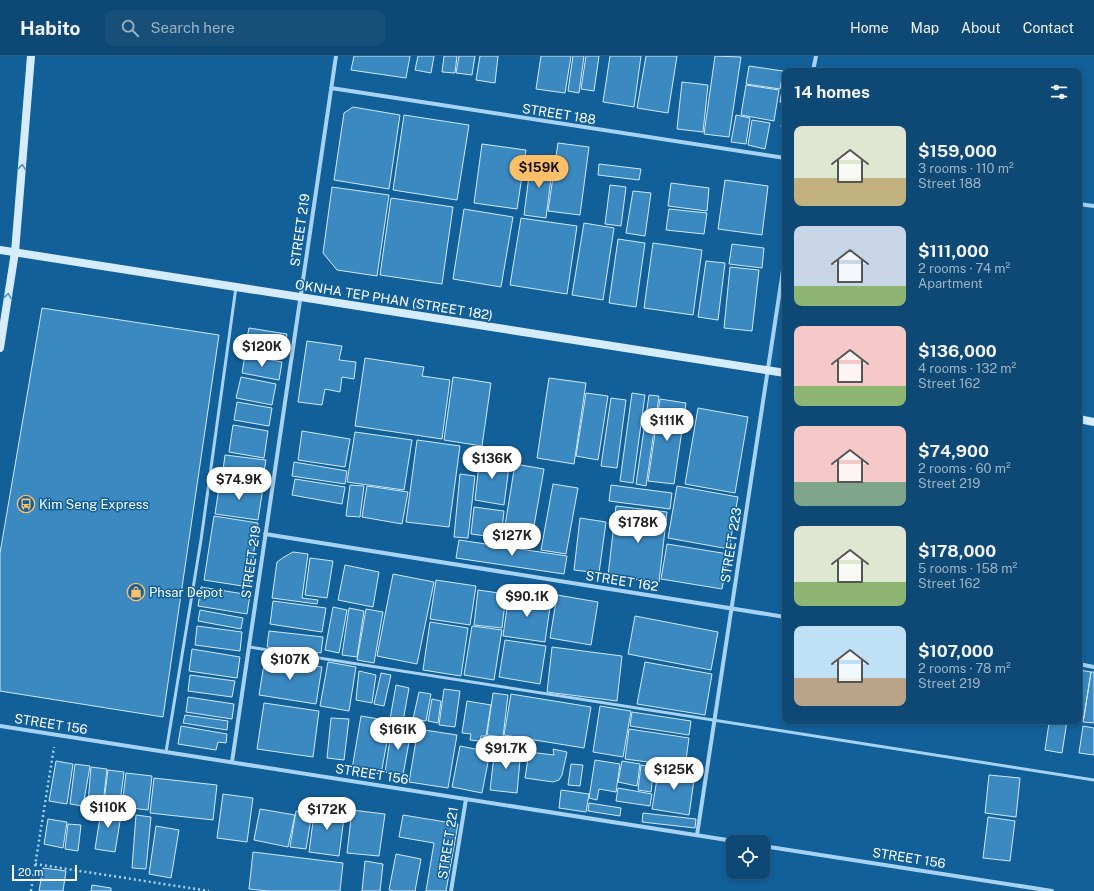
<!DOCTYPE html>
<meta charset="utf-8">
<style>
body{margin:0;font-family:"Public Sans",sans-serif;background:#174f79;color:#f1f3f6;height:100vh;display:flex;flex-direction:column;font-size:15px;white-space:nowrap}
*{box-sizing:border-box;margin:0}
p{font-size:13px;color:#9bb2c5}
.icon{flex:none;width:22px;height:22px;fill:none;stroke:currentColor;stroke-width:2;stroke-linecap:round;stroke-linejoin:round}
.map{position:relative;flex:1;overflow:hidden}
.drawer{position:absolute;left:782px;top:12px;width:300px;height:656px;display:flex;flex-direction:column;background:#0e4874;border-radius:8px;box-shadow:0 2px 6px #0003,0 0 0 1px #2e6086}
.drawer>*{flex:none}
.buttons{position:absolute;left:726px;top:779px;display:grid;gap:8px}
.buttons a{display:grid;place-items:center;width:44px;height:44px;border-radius:8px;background:#0e4874;box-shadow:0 2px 6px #0003,0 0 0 1px #2e6086;font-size:20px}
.scale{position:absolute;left:12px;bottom:10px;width:65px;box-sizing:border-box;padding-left:4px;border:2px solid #fff;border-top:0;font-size:11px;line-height:14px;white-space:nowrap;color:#fff;-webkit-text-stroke:3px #12609a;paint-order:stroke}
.price{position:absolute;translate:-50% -34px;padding:0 9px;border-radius:14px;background:#fff;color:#222;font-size:13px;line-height:26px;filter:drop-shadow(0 1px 2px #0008)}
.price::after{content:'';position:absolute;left:50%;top:24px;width:12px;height:9px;margin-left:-6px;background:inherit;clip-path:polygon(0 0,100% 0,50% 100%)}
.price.current{background:#ffbf68;color:#111}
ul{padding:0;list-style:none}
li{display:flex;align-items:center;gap:12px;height:100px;padding:0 12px}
li span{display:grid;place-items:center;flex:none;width:112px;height:80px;border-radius:8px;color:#555}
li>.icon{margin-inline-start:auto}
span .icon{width:48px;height:48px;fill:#fffc;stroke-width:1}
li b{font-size:17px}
h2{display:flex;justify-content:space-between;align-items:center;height:48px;padding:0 12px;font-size:17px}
header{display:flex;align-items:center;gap:24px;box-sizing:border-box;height:56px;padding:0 20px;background:#0e4874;border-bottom:1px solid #2e6086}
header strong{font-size:19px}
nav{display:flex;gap:22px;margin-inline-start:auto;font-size:14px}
.search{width:280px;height:36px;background:#174f79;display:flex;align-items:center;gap:10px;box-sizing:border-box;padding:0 14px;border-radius:8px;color:#9bb2c5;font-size:15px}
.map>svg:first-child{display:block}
</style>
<header>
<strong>Habito</strong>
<div class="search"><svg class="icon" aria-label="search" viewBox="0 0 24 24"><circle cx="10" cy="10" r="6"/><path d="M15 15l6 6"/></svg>Search here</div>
<nav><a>Home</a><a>Map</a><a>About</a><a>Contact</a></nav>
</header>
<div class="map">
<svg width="1094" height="835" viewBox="0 0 1094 835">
<rect width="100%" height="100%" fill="#12609a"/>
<path fill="#3b89c1" stroke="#ceeafd" d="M354,0H410L406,22L351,14Z
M418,0H434L431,17L415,14Z
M444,0H457L455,17L442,16Z
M459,0H475L472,19L456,17Z
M480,0H498L495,27L476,24Z
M541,0H571L565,37L536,33Z
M573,0H584L579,37L568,35Z
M586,0H599L594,35L581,33Z
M610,0H641L634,51L603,46Z
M646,0H677L668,57L637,52Z
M715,0L741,1L729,81L704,78Z
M749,10L783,15L780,33L746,28Z
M682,26L708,29L703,76L677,73Z
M783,28H785V47L780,46Z
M746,29L779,34L774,65L741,59Z
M353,51L400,59L389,133L334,124L344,57Z
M784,51H785V72L781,71Z
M404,59L469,69L457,144L393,134Z
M736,59L750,62L746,88L731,86Z
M752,64L770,67L765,93L748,89Z
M558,87L589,91L580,159L548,155Z
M482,88L526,94L517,153L474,147Z
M531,104L553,106L546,162L524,159Z
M599,108L641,113L639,124L598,119Z
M725,124L768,130L762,179L718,173Z
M671,127L709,132L707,155L668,150Z
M610,129L626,131L621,170L605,168Z
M332,131L389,139L377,220L337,214L323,197Z
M633,135L651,137L645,180L626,177Z
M391,142L453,151L442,228L380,219Z
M464,153L513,161L501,231L453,223Z
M669,153L707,157L704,178L666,174Z
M521,162L577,170L567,238L510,229Z
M584,167L614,172L603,244L572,239Z
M618,183L645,187L636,251L609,247Z
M653,187L702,194L693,259L644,252Z
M732,188L764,192L762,212L729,208Z
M706,205L725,207L718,264L698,261Z
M730,211L759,214L752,275L724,272Z
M42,252L219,279L163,661L0,635V497Z
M249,272L287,278L283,303L244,296Z
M307,285L342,290L339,304L356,306L354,323L342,321L340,336L325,333L322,349L298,346Z
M245,299L282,306L279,324L242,317Z
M365,302L424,311L422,320L450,324L442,383L355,370Z
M241,321L276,328L272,349L236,342Z
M453,321L491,327L482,390L444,384Z
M549,322L586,327L574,408L537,402Z
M586,337L608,340L598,404L576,400Z
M632,337L645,339L633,427L620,425Z
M649,339L659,340L646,430L636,428Z
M611,342L626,344L617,412L601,410Z
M660,343L686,347L674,428L648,425Z
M237,346L272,352L269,370L234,364Z
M698,352L748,361L735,437L685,428Z
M233,369L268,375L264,402L229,396Z
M302,375L350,383L345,411L298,404Z
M355,376L412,384L404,434L347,426Z
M417,384L460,390L449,471L406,466Z
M225,399L266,404L262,427L222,422Z
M480,399L510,403L504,449L475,444Z
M294,406L347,415L345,428L292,420Z
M515,408L544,413L531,487L503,482Z
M460,418L475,420L468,482L454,481Z
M295,423L345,431L342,448L292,439Z
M220,425L263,432L258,464L215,458Z
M553,428L578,432L566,498L541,494Z
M350,429L364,430L360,461L346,460Z
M611,429L672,437L670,453L609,445Z
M367,430L408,436L402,468L362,461Z
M677,430L738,441L729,493L668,482Z
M616,450L667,456L659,526L608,520Z
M474,451L504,455L501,482L471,478Z
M214,460L258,467L249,531L204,524Z
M580,462L606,466L599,517L574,514Z
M459,484L567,500L564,518L456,502Z
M667,488L728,498L722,533L661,523Z
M293,496L308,498L302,542L318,544L317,548L272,542L277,506L284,501Z
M310,502L333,505L327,542L305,539Z
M345,509L379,516L373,551L338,544Z
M393,518L434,526L417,608L377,600Z
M436,524L476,530L470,569L430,563Z
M201,531L250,539L247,558L198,550Z
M478,534L506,538L502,572L474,569Z
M509,538L551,544L545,586L503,580Z
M557,539L598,546L591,589L550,582Z
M273,545L326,552L322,576L270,568Z
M333,551L347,554L339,597L325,594Z
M349,552L364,555L357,601L342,599Z
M366,553L383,556L374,607L357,604Z
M200,554L243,562L241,573L198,565Z
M635,560L718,576L711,614L628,598Z
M430,566L468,572L461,620L423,614Z
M197,570L242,576L240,595L195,589Z
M472,570L502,574L494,624L464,619Z
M269,575L323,581L321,597L267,591Z
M505,584L546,590L540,628L499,621Z
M552,591L622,600L617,645L547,636Z
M192,593L240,601L237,622L189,615Z
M265,602L322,611L316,648L259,639Z
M328,606L356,611L349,655L320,650Z
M645,606L712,618L705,659L637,648Z
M1079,614L1091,616L1084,662H1079Z
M359,615L376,619L372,647L356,644Z
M1091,616H1094V667L1083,666Z
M381,617L391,619L384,650L374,648Z
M190,619L235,625L232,641L188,635Z
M396,629L409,632L403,665L390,663Z
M444,633L460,635L455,671L439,669Z
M419,636L431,638L426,665L413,663Z
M493,637L508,639L503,681L487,679Z
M511,638L591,651L584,692L504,679Z
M188,641L234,648L232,663L186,656Z
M432,643L441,645L438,667L428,665Z
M467,645L491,649L486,680H481L480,685L470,684L471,678L462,677Z
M264,647L319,655L313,701L257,693Z
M600,650L631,655L623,701L593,696Z
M632,656L691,665L689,679L630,670Z
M185,659L228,665L227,674L183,667Z
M361,660L391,665L381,718L352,713Z
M331,662L349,663L344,704L327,702Z
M1039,665H1067L1062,697L1045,694L1049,667Z
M181,670L227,678L226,687L218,686L216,694L178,688Z
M1083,670L1094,672V699L1079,697Z
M392,671L411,675L403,719L385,716Z
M418,673L457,679L448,732L409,726Z
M629,673L689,682L685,711L625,703Z
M460,690L490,696L482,737L452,731Z
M495,691L521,693L517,737L490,734Z
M553,693L567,696L562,719L559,724L553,726L525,722L529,696L554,699Z
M595,704L620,708L616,736L599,733L597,744L589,742Z
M56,705L73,708L67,748L49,745Z
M622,705L640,708L637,730L618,726Z
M75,708L90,710L83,750L70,748Z
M571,708L583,709L580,730L568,729Z
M641,709L654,711L651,736L638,734Z
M91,711L107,713L103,748L88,747Z
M659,711L695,717L689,759L652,753Z
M108,714L124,716L120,747L104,745Z
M126,717L152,720L148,754L122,751Z
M989,719L1020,722L1016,761L985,757Z
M154,722L217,729L213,764L150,757Z
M618,732L652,738L650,750L616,745Z
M561,734L589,738L586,756L559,752Z
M223,738L253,742L247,786L217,782Z
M589,747L621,752L620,760L588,755Z
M102,749L122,753L115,796L95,793Z
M315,750L345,754L339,800L309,796Z
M260,753L295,759L288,791L254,784Z
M352,754L385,758L379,800L347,797Z
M296,755L312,757L306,793L290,791Z
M643,757L696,763L695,772L642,766Z
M136,759L151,761L146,813L132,812Z
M403,759L458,768L446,835H426L434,787L399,781Z
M988,761L1015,765L1010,805L983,802Z
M48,763L67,766L63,792L44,788Z
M68,768L81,769L78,795L65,793Z
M156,770L179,774L171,822L149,818Z
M253,796L343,807L340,835H268L249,833Z
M396,798L421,803L415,835H394L389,834Z
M365,805L383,808L380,835H362Z
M43,812L66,815L63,835H39Z
M92,829L111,832V835H91Z"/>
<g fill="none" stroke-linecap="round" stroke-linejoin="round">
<path stroke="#a6d3f4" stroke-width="2.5" stroke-dasharray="2 3" stroke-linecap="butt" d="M35,808L209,835
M31,835L54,691"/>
<path stroke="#a6d3f4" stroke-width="3" d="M249,591L1094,724
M166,696L201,484L236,231"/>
<path stroke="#a6d3f4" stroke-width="4" d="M813,15L816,0
M331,32L785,102
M1079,148L1094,150
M265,478L785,561
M1079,608L1094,611
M0,670L740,786
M232,706L336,0
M697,779L785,201
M763,790L1052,835
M451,835L466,743"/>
<path stroke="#d5ecfd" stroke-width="8" d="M0,194L785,317
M0,292L15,196L31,0
M1079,363L1094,366"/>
</g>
<defs><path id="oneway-chevron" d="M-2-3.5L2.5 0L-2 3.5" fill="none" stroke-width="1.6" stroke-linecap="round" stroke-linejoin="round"/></defs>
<g stroke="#5691bd">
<use href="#oneway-chevron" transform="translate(22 111) rotate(-85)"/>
<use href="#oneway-chevron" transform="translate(8 240) rotate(-81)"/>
</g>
<defs>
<symbol id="bus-ring" viewBox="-11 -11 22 22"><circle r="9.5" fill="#12609a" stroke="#ffbf68" stroke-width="1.5"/><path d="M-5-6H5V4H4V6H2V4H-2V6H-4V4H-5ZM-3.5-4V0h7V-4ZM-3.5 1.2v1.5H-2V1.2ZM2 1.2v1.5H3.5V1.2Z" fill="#ffbf68"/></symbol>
<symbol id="shop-ring" viewBox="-11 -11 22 22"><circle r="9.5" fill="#12609a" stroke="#ffbf68" stroke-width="1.5"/><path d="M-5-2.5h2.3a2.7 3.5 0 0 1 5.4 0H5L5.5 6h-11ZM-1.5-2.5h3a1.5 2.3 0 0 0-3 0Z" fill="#ffbf68"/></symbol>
</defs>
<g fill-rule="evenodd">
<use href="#bus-ring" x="16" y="438" width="20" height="20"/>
<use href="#shop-ring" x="126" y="526" width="20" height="20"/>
</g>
<g text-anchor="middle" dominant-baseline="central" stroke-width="3" stroke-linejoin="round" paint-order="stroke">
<g font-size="13" fill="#fff" stroke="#12609a">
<text transform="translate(559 58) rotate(9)">STREET 188</text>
<text transform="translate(300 174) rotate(-82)">STREET 219</text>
<text transform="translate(394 244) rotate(9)">OKNHA TEP PHAN (STREET 182)</text>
<text transform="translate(731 489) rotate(-81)">STREET 223</text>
<text transform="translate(251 506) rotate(-82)">STREET 219</text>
<text transform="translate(622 525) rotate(9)">STREET 162</text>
<text transform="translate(51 668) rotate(9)">STREET 156</text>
<text transform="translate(372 718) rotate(9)">STREET 156</text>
<text transform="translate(448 787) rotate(-81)">STREET 221</text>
<text transform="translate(909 802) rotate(9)">STREET 156</text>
</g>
<g font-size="13" fill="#fff" stroke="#12609a" text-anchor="start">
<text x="39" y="448">Kim Seng Express</text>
<text x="149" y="536">Phsar Depot</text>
</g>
</g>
</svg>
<div class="buttons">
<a><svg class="icon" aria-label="locate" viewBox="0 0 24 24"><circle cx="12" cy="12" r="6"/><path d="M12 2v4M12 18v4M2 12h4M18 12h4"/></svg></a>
</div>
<div class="scale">20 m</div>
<b class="price current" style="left:539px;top:133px">$159K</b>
<b class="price" style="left:262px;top:312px">$120K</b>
<b class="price" style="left:667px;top:386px">$111K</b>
<b class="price" style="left:492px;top:424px">$136K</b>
<b class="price" style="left:239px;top:445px">$74.9K</b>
<b class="price" style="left:638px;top:488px">$178K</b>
<b class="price" style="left:512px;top:501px">$127K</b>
<b class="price" style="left:527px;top:562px">$90.1K</b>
<b class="price" style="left:290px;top:625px">$107K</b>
<b class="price" style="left:398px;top:695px">$161K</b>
<b class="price" style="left:506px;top:714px">$91.7K</b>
<b class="price" style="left:674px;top:735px">$125K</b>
<b class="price" style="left:108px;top:773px">$110K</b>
<b class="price" style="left:327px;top:775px">$172K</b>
<section class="drawer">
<h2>14 homes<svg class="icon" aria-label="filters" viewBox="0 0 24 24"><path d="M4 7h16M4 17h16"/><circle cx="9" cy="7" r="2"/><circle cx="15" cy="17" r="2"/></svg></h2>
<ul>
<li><span style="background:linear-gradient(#dfe7d0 65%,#c2b280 0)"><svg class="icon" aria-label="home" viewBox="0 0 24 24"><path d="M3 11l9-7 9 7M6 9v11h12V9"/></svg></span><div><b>$159,000</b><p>3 rooms · 110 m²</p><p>Street 188</p></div></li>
<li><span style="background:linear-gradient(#c9d6e8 75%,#8fb573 0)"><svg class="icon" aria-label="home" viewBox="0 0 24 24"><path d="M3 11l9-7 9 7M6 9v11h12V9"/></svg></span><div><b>$111,000</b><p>2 rooms · 74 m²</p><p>Apartment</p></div></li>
<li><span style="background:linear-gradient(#f6c9c9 75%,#8fb573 0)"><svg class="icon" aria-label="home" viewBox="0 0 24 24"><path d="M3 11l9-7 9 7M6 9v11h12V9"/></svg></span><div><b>$136,000</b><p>4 rooms · 132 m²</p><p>Street 162</p></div></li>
<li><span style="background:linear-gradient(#f6c9c9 70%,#7fa58c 0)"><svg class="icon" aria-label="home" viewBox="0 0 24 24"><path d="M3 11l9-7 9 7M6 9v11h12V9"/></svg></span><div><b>$74,900</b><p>2 rooms · 60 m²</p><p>Street 219</p></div></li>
<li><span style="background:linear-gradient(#dfe7d0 70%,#8fb573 0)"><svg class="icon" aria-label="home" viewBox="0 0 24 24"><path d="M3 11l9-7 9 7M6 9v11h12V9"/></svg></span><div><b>$178,000</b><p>5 rooms · 158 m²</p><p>Street 162</p></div></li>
<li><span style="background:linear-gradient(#bfe0f5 65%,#b9a48a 0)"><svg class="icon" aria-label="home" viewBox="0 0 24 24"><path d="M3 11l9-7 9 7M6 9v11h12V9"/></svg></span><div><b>$107,000</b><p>2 rooms · 78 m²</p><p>Street 219</p></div></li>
</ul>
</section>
</div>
